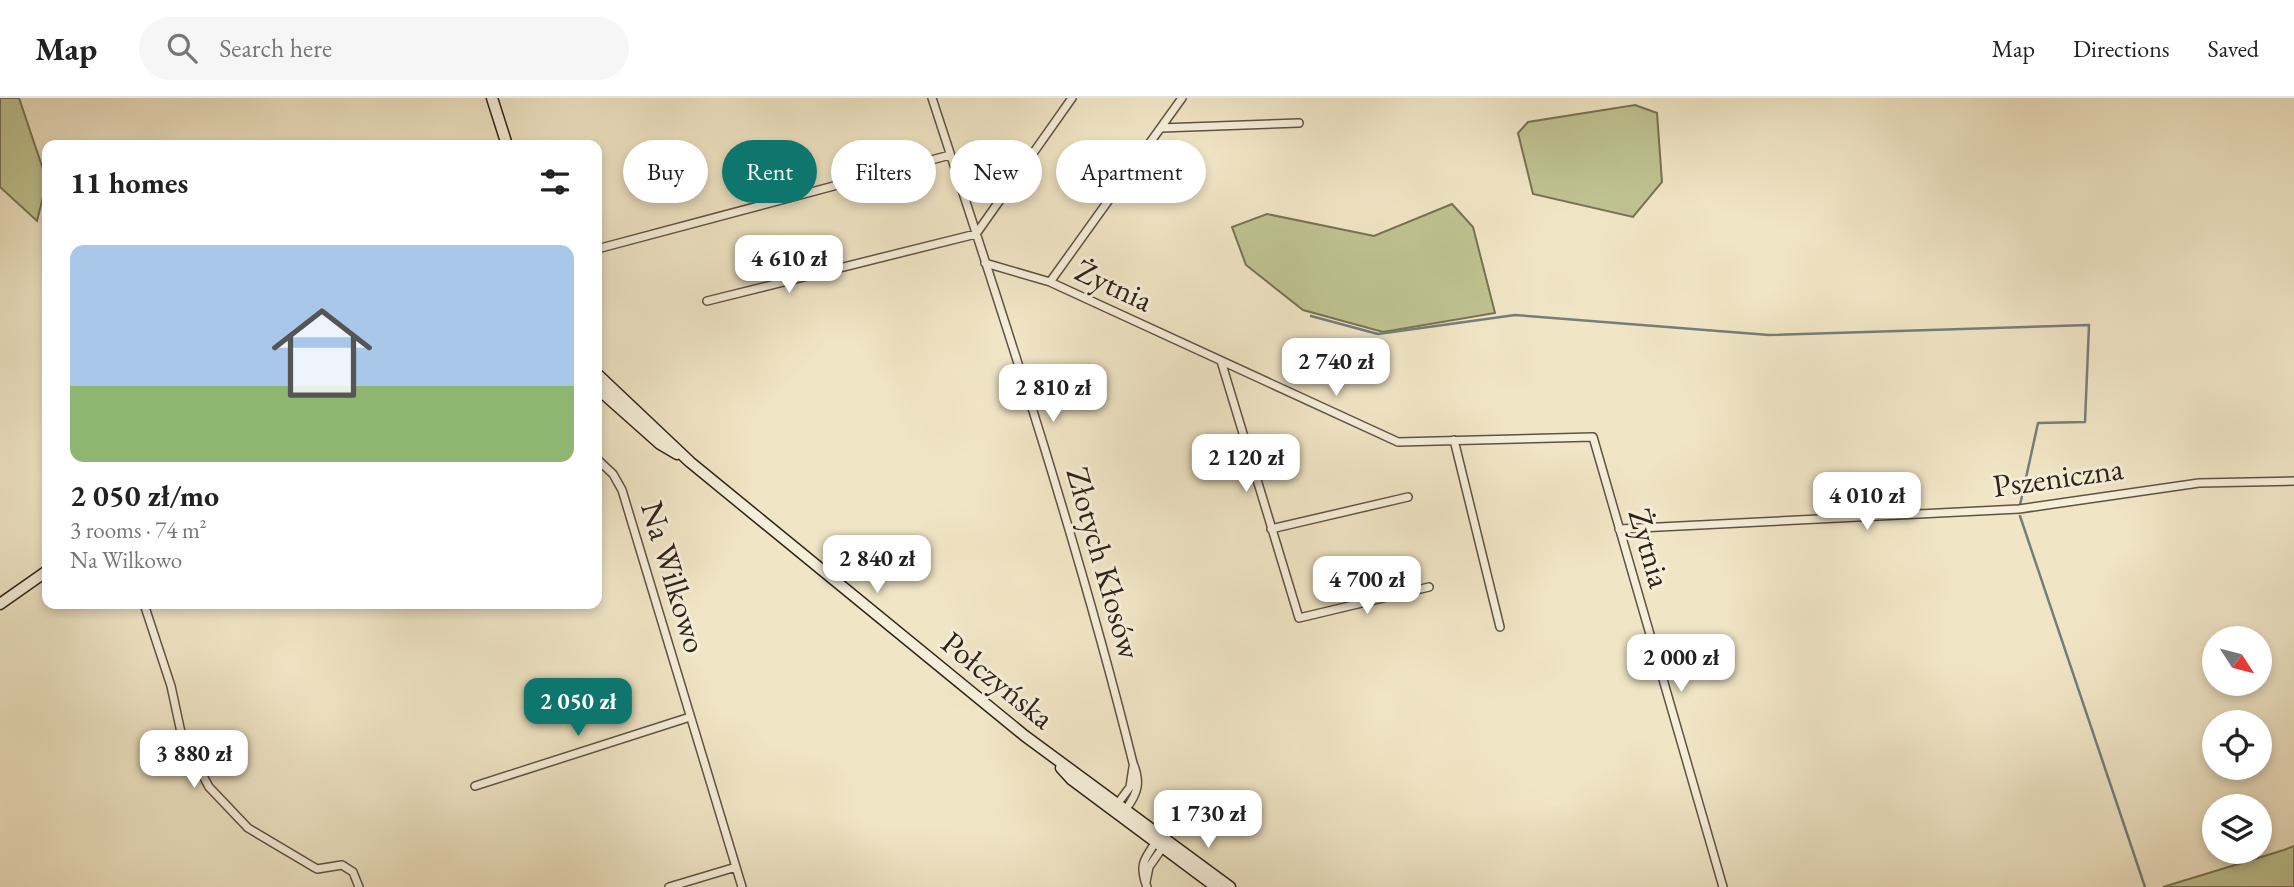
<!DOCTYPE html>
<meta charset="utf-8">
<style>
body{margin:0;font-family:"EB Garamond",serif;background:#f6f6f6;color:#222;height:100vh;display:flex;flex-direction:column;font-size:26px;white-space:nowrap}
*{box-sizing:border-box;margin:0}
p{font-size:23px;color:#767676}
.icon{flex:none;width:38px;height:38px;fill:none;stroke:currentColor;stroke-width:2;stroke-linecap:round;stroke-linejoin:round}
.map{position:relative;flex:1;overflow:hidden}
.sheet{position:absolute;left:42px;top:42px;width:560px;height:469px;display:flex;flex-direction:column;background:#fff;border-radius:14px;box-shadow:0 4px 10px #0003}
.sheet>*{flex:none}
.banner{position:absolute;left:623px;top:42px;width:665px;height:63px;display:flex;gap:14px}
.needle{width:46px;rotate:126deg}
.tools{position:absolute;left:2202px;top:528px;display:grid;gap:14px}
.tools a{display:grid;place-items:center;width:70px;height:70px;border-radius:50%;background:#fff;box-shadow:0 4px 10px #0003;font-size:35px}
.price{position:absolute;translate:-50% -60px;padding:0 16px;border-radius:14px;background:#fff;color:#222;font-size:23px;line-height:46px;filter:drop-shadow(0 2px 4px #0008)}
.price::after{content:'';position:absolute;left:50%;top:42px;width:21px;height:16px;margin-left:-10px;background:inherit;clip-path:polygon(0 0,100% 0,50% 100%)}
.price.current{background:#0f766e;color:#fff}
ul{padding:0;list-style:none}
li{display:grid;align-content:center;gap:14px;height:371px;padding:0 28px}
li+li{border-top:2px solid #e0e0e0}
li span{display:grid;place-items:center;height:217px;border-radius:14px;color:#555}
li>.icon{margin-inline-start:auto}
span .icon{width:126px;height:126px;fill:#fffc;stroke-width:1}
li b{font-size:30px}
h2{display:flex;justify-content:space-between;align-items:center;height:84px;padding:0 28px;font-size:30px}
.pill{padding:0 24px;border-radius:32px;background:#fff;box-shadow:0 4px 10px #0003;font-size:24px;line-height:63px}
.pill.current{background:#0f766e;color:#fff}
header{display:flex;align-items:center;gap:42px;box-sizing:border-box;height:98px;padding:0 35px;background:#fff;border-bottom:2px solid #e0e0e0}
header strong{font-size:33px}
nav{display:flex;gap:38px;margin-inline-start:auto;font-size:24px}
.search{width:490px;height:63px;background:#f6f6f6;display:flex;align-items:center;gap:18px;box-sizing:border-box;padding:0 24px;border-radius:38px;color:#767676;font-size:26px}
.map>svg:first-child{display:block}
</style>
<header>
<strong>Map</strong>
<div class="search"><svg class="icon" aria-label="search" viewBox="0 0 24 24"><circle cx="10" cy="10" r="6"/><path d="M15 15l6 6"/></svg>Search here</div>
<nav><a>Map</a><a>Directions</a><a>Saved</a></nav>
</header>
<div class="map">
<svg width="2294" height="789" viewBox="0 0 2294 789">
<rect width="100%" height="100%" fill="#f0e5c5"/>
<filter id="stains"><feTurbulence type="fractalNoise" baseFrequency=".00286" numOctaves="4"/><feColorMatrix values="0 0 0 0 .2 0 0 0 0 .09 0 0 0 0 .02 0 0 0 .5 -.17"/></filter>
<radialGradient id="worn" r=".72"><stop offset=".6" stop-color="#630" stop-opacity="0"/><stop offset="1" stop-color="#630" stop-opacity=".3"/></radialGradient>
<path fill="#bfc391" stroke="#777255" stroke-width="2" d="M0,0H19L47,83L37,123L0,89Z
M1635,7L1657,15L1662,84L1633,119L1533,96L1518,35L1528,24Z
M1452,106L1473,129L1495,215L1383,234L1303,212L1246,167L1232,129L1267,116L1374,138Z
M2294,748V789H2163L2284,752Z"/>
<g fill="none" stroke-linecap="round" stroke-linejoin="round">
<path stroke="#737e7d" stroke-width="2.5" d="M1311,218L1378,236L1515,217L1769,237L2089,227L2085,324L2038,325L2020,407
M2020,418L2145,789"/>
<defs>
<path id="street" d="M932,0C1004,220 1077,440 1133,665C1141,684 1138,695 1126,711
M1161,30L1299,25
M597,151L950,57
M985,165L1050,184L1398,344L1593,339L1723,789
M1050,184L1182,0
M707,203L976,136L1072,0
M1221,263L1299,520L1429,489
M1454,342L1500,529
M597,361L613,376L622,392L742,789
M1271,431L1408,399
M1619,431L2019,411L2199,385L2294,383
M144,506L171,588L182,639L209,689L248,730L317,771L342,767L353,774L359,789
M475,688L690,619
M1118,705L1130,689L1133,669
M1146,784L1149,769L1163,749
M669,789L736,769
M1147,789C1139,768 1143,762 1156,744"/>
<path id="secondary" d="M492,0L507,47
M597,276L690,364L1025,638L1230,789
M597,290L660,346L677,356
M0,506L47,473
M1061,670L1071,681L1216,789"/>
</defs>
<use href="#street" stroke="#5f5344" stroke-width="10"/>
<use href="#secondary" stroke="#2f2219" stroke-width="13"/>
<use href="#street" stroke="#f5eed9" stroke-width="7"/>
<use href="#secondary" stroke="#f5eed9" stroke-width="10"/>
</g>
<g text-anchor="middle" dominant-baseline="central" stroke-width="6" stroke-linejoin="round" paint-order="stroke">
<g font-size="32" fill="#2f2219" stroke="#f5eed9">
<text transform="translate(1114 187) rotate(25)">Żytnia</text>
<text transform="translate(2058 379) rotate(-8)">Pszeniczna</text>
<text transform="translate(1650 450) rotate(74)">Żytnia</text>
<text transform="translate(1104 465) rotate(74)">Złotych Kłosów</text>
<text transform="translate(674 479) rotate(73)">Na Wilkowo</text>
<text transform="translate(998 582) rotate(39)">Połczyńska</text>
</g>
</g>
<rect width="100%" height="100%" filter="url(#stains)"/>
<rect width="100%" height="100%" fill="url(#worn)"/>
</svg>
<div class="tools">
<a><svg class="needle" viewBox="-14 -14 28 28"><path d="M0-13l5 13h-10z" fill="#e53935"/><path d="M0 13l5-13h-10z" fill="#767676"/></svg></a>
<a><svg class="icon" aria-label="locate" viewBox="0 0 24 24"><circle cx="12" cy="12" r="6"/><path d="M12 2v4M12 18v4M2 12h4M18 12h4"/></svg></a>
<a><svg class="icon" aria-label="layers" viewBox="0 0 24 24"><path d="M12 4l9 5-9 5-9-5zM3 14l9 5 9-5"/></svg></a>
</div>
<b class="price" style="left:789px;top:197px">4 610 zł</b>
<b class="price" style="left:1336px;top:300px">2 740 zł</b>
<b class="price" style="left:1053px;top:326px">2 810 zł</b>
<b class="price" style="left:1246px;top:396px">2 120 zł</b>
<b class="price" style="left:1867px;top:434px">4 010 zł</b>
<b class="price" style="left:877px;top:497px">2 840 zł</b>
<b class="price" style="left:1367px;top:518px">4 700 zł</b>
<b class="price" style="left:1681px;top:596px">2 000 zł</b>
<b class="price current" style="left:578px;top:640px">2 050 zł</b>
<b class="price" style="left:194px;top:692px">3 880 zł</b>
<b class="price" style="left:1208px;top:752px">1 730 zł</b>
<div class="banner">
<a class="pill">Buy</a>
<a class="pill current">Rent</a>
<a class="pill">Filters</a>
<a class="pill">New</a>
<a class="pill">Apartment</a>
</div>
<section class="sheet">
<h2>11 homes<svg class="icon" aria-label="filters" viewBox="0 0 24 24"><path d="M4 7h16M4 17h16"/><circle cx="9" cy="7" r="2"/><circle cx="15" cy="17" r="2"/></svg></h2>
<ul>
<li><span style="background:linear-gradient(#a9c7e8 65%,#8fb573 0)"><svg class="icon" aria-label="home" viewBox="0 0 24 24"><path d="M3 11l9-7 9 7M6 9v11h12V9"/></svg></span><div><b>2 050 zł/mo</b><p>3 rooms · 74 m²</p><p>Na Wilkowo</p></div></li>
</ul>
</section>
</div>
